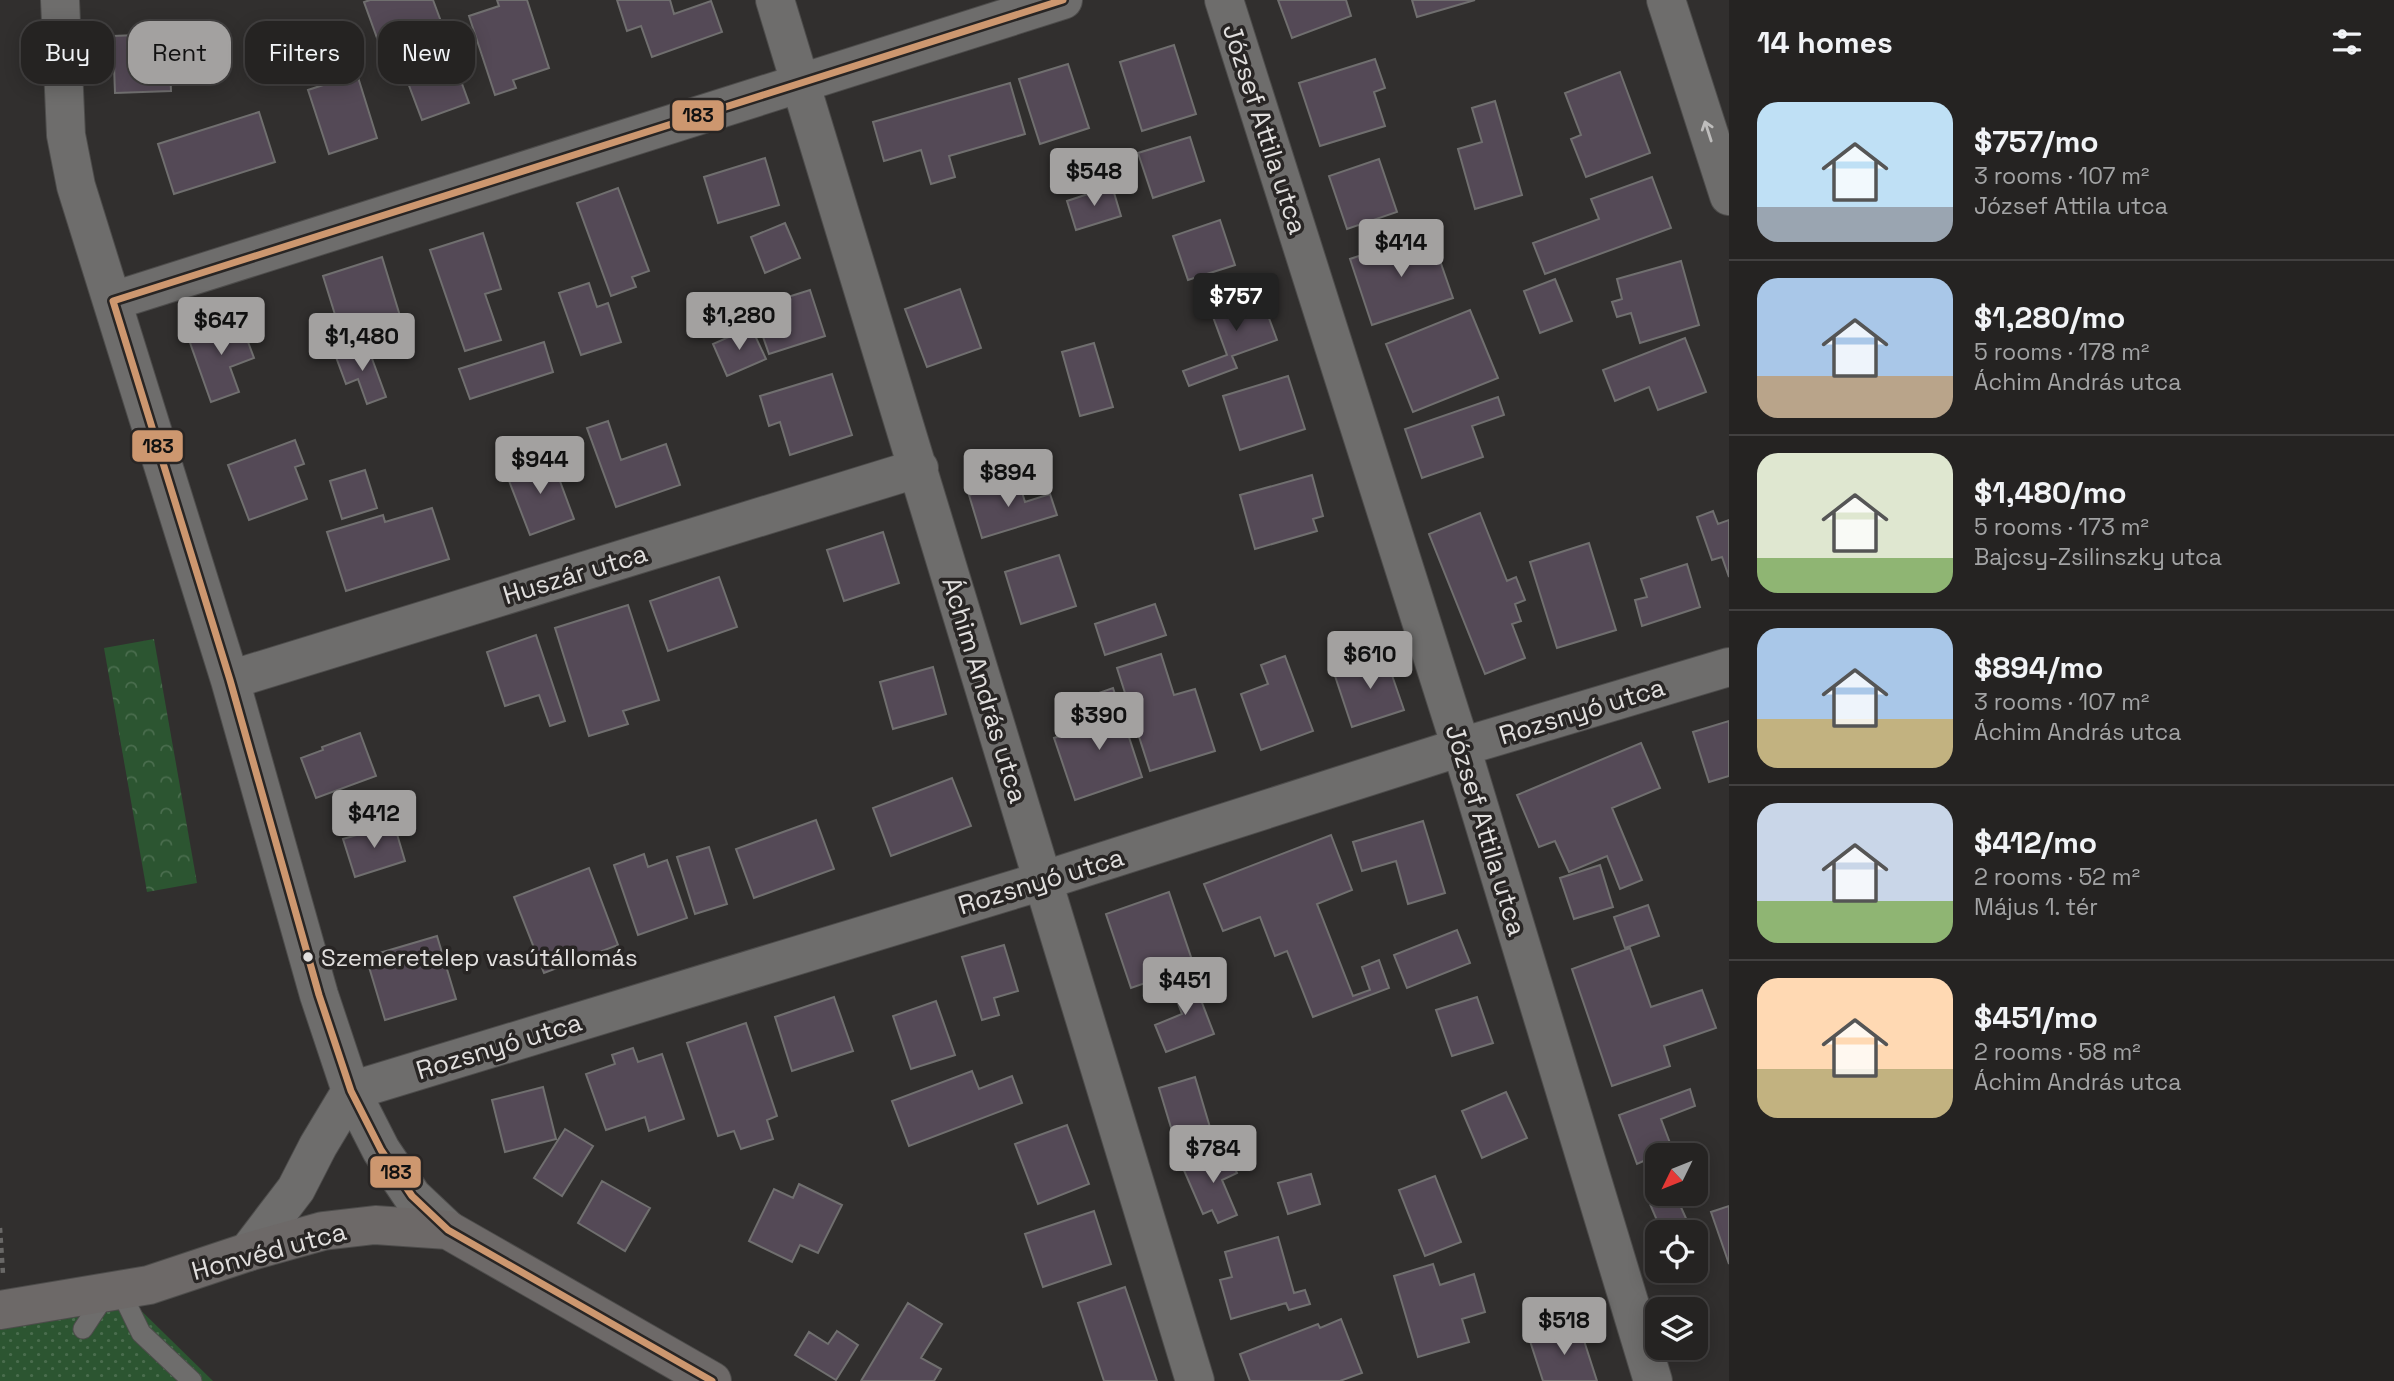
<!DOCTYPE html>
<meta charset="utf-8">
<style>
body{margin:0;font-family:"Space Grotesk",sans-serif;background:#2d2b2a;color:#f1f3f6;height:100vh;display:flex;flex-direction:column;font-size:26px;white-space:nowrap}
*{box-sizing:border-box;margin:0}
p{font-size:23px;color:#a3a4a5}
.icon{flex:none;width:38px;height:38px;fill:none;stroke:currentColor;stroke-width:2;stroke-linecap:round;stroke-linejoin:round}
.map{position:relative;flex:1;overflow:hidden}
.sheet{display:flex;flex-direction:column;background:#252322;width:665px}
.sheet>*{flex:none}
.top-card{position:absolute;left:21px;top:21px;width:665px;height:63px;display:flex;gap:14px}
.needle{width:46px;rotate:227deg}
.tools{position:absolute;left:1645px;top:1143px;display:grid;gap:14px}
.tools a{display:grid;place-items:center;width:63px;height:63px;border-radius:14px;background:#252322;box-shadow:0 4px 18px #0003,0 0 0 2px #424040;font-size:35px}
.price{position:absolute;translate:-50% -60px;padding:0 16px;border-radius:7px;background:#a3a1a0;color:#111;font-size:23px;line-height:46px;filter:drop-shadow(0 2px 4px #0008)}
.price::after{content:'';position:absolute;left:50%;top:42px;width:21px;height:16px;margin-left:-10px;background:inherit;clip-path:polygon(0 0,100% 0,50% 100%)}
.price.on{background:#222;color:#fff}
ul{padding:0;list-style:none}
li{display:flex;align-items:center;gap:21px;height:175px;padding:0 28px}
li+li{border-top:2px solid #424040}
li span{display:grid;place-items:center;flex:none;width:196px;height:140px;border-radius:21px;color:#555}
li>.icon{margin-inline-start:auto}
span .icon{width:84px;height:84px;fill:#fffc;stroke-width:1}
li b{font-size:30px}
h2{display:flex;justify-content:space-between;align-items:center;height:84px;padding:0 28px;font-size:30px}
.chip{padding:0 24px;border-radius:21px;background:#252322;box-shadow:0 4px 18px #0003,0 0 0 2px #424040;font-size:24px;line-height:63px}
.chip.on{background:#a3a1a0;color:#111}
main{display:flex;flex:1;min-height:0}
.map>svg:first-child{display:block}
</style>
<main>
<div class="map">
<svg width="1729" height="1381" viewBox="0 0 1729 1381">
<defs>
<pattern id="grass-dots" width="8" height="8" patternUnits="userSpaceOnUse" patternTransform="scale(1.75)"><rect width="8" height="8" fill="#2c5531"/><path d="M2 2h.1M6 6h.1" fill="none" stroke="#4a6d4e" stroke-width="1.8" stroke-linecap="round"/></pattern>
<pattern id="park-crowns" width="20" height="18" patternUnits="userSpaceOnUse" patternTransform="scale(1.75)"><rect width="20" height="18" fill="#2c5531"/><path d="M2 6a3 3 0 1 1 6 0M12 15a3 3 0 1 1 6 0" fill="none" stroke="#4a6d4e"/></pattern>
</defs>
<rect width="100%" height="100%" fill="#312f2e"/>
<path fill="url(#grass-dots)" d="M120,1290L213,1381H0V1310Z"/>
<path fill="url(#park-crowns)" d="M154,639L197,883L147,892L104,648Z"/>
<path fill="#544956" stroke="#706f6f" stroke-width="2" d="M370,0H433L443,27L381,49L364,2Z
M497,0H527L549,68L513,80L516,88L495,95L469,16L499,6Z
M617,0H670L674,14L711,1L722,32L652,57L641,26L627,31Z
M1278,0H1346L1351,16L1292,38Z
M1412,0H1475L1417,17Z
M188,33L190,64L170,65L171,91L115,93L113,36Z
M435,37L443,57L451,54L469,103L422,120L396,51Z
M1174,45L1196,114L1142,131L1120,62Z
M1375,59L1385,88L1374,92L1385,126L1320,146L1299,83Z
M1068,64L1089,128L1040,144L1019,79Z
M1620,72L1650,153L1586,177L1571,139L1581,135L1565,93Z
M357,74L377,138L329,154L308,90Z
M1010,83L1025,134L949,156L955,177L931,184L921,150L884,161L873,122Z
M1495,101L1522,195L1475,209L1458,149L1482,142L1472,108Z
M259,112L275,162L174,194L158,144Z
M1190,137L1204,181L1153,198L1138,153Z
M765,158L779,205L718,223L704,177Z
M1379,159L1397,212L1347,229L1329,176Z
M1652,177L1671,228L1545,274L1533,243L1599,219L1591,199Z
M1112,186L1121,216L1076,230L1067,201Z
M618,188L649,271L632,277L636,287L611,296L577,203Z
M1220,220L1235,265L1188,280L1173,236Z
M785,223L800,258L765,273L751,237Z
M1430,232L1453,298L1372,325L1350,259Z
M483,233L501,289L485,294L501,340L465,351L430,250Z
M382,257L404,329L373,339L369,325L341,334L323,276Z
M1681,261L1699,325L1640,343L1631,313L1617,317L1612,302L1622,299L1617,279Z
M1555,279L1572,321L1540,333L1524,291Z
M589,283L597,307L608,303L621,342L581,355L559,293Z
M1258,288L1277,340L1232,356L1237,368L1189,386L1183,371L1227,355L1209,306Z
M960,289L981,348L927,367L905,309Z
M810,290L825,336L769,354L753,308Z
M1470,310L1498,378L1413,412L1386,344Z
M239,318L254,358L230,367L239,392L211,402L188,337Z
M751,327L766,359L727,376L713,344Z
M1685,338L1706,392L1658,410L1649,387L1615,401L1603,370Z
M544,342L553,372L470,399L459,369Z
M1094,343L1113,407L1080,416L1062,352Z
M367,345L386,397L367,404L358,379L346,384L336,357Z
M832,374L852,435L790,455L780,422L769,426L760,396Z
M1288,376L1305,429L1240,450L1223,396Z
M1498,397L1504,415L1472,426L1483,457L1422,478L1405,429Z
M608,421L621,460L666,444L680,485L616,507L587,428Z
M295,440L304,464L295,467L307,499L249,520L228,465Z
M551,457L574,519L530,535L506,473Z
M365,470L377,508L342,519L330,481Z
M1312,475L1323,516L1313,519L1317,531L1255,549L1240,495Z
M1018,479L1025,502L1050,494L1057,515L982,538L969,495Z
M432,508L449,559L346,591L327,532L383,515L385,522Z
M1713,511L1718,524L1729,520V577L1722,557L1712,560L1697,517Z
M1480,513L1507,581L1516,577L1525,600L1515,604L1521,621L1512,624L1525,658L1485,674L1429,534Z
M883,532L899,583L844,601L827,550Z
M1589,543L1616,630L1557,648L1530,562Z
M1059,555L1076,606L1021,624L1005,572Z
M1687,564L1700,607L1642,626L1635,600L1647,597L1641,579Z
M719,577L737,627L668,651L650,601Z
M1155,604L1166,635L1105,655L1095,624Z
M628,605L659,700L623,711L628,724L589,736L555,628Z
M536,635L565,721L550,726L539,695L505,706L487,652Z
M1384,652L1404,710L1352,727L1335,676L1359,669L1357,661Z
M1161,654L1174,695L1195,689L1215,751L1150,771L1117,668Z
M1285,656L1313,731L1261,750L1241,694L1268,684L1261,665Z
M933,667L946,714L893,729L880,682Z
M1113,688L1142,777L1075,800L1054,738L1102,722L1093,695Z
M1729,721V776L1709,782L1693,732Z
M360,733L376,776L316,798L301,758L323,750L322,747Z
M1641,743L1660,788L1612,808L1642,880L1620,889L1607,856L1569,872L1555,841L1539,847L1517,795Z
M952,778L971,826L891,856L873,808Z
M816,820L834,869L754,898L736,849Z
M1423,821L1445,893L1408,904L1396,861L1362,871L1353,842Z
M394,824L405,861L355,877L343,839Z
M1331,835L1352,890L1317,904L1353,996L1370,990L1362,967L1379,960L1389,988L1313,1017L1287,951L1275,956L1260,917L1223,931L1204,884Z
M709,847L727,904L695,914L677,857Z
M644,854L648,867L667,860L687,918L638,935L614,865Z
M1600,865L1613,907L1574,919L1560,878Z
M589,868L618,945L544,973L514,897Z
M1169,892L1194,966L1131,988L1106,914Z
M1648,905L1659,936L1625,948L1614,917Z
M1457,930L1470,963L1407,988L1394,955Z
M437,936L456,999L385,1020L366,957Z
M1004,945L1018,991L994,998L999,1015L982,1020L962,957Z
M1630,948L1651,1007L1702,990L1716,1028L1664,1046L1670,1066L1612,1086L1572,969Z
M1191,974L1214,1034L1166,1052L1155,1025L1182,1014L1170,982Z
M834,997L853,1051L792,1071L775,1017Z
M1477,997L1493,1043L1452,1056L1436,1010Z
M936,1001L955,1055L911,1069L893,1016Z
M746,1023L777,1116L767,1120L773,1139L741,1149L734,1131L718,1136L687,1043Z
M633,1048L638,1062L662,1054L684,1119L649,1131L645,1117L606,1130L586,1074L615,1064L612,1055Z
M972,1071L979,1089L1012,1076L1022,1103L909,1146L892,1101Z
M1195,1077L1212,1134L1176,1144L1159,1088Z
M543,1087L556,1139L505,1152L492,1100Z
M1690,1089L1695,1106L1661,1119L1673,1151L1657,1155L1637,1164L1619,1115Z
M1506,1092L1527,1138L1482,1158L1462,1111Z
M1067,1125L1089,1184L1038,1204L1015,1144Z
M565,1129L593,1146L562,1196L534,1178Z
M1227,1149L1237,1173L1222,1180L1237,1215L1218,1223L1212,1210L1203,1214L1183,1168Z
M1311,1174L1320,1204L1288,1214L1278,1183Z
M1435,1176L1461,1242L1425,1256L1399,1190Z
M602,1181L650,1208L625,1251L578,1223Z
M799,1184L842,1205L818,1253L800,1245L792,1262L749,1241L774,1189L793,1198Z
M1675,1194L1689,1225L1674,1232H1662L1650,1204Z
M1729,1206V1264L1711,1212Z
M1094,1211L1111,1264L1043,1287L1025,1234Z
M1278,1237L1294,1293L1305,1290L1310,1304L1289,1310L1286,1303L1231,1319L1220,1280L1232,1277L1225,1252Z
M1433,1264L1440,1285L1474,1274L1485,1312L1462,1319L1469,1342L1418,1357L1394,1276Z
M1125,1287L1157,1381H1104L1078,1303Z
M908,1303L942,1324L921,1358L941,1369L934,1381H861Z
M1341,1319L1362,1373L1340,1381H1250L1240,1354L1318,1324L1320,1328Z
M1579,1325L1597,1381H1543L1530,1341Z
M837,1331L858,1345L836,1380L795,1355L809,1332L828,1344Z"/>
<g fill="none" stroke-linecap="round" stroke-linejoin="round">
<defs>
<path id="lane" d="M120,1290L141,1333L192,1381
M83,1329L106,1294"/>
<path id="street" d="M60,0L66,135L76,186L230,680L319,995L351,1091L381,1150L412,1196L448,1230
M775,0L1195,1381
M1224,0L1461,747L1653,1381
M1666,0L1729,196
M113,301L1063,0
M230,680L919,468
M351,1091L1042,881L1461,747L1729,667
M248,1252L296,1189L318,1146L351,1091"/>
<path id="secondary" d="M0,1310L149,1285L248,1252L323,1231L375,1225L448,1230L712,1381"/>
</defs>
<use href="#lane" stroke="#4d4c4b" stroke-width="21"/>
<use href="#street" stroke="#4d4c4b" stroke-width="40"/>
<use href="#secondary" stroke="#4d4c4b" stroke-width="40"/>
<path stroke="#696867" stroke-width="4.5" stroke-dasharray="5 5" stroke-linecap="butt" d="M0,1228L3,1274"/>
<use href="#lane" stroke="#6e6d6c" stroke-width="19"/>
<use href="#street" stroke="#6e6d6c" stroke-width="38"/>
<use href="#secondary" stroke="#6d6968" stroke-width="38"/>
<defs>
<path id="bus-1" d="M712,1381L448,1230L412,1196L381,1150L351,1091L319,995L230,680L113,301L1063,0"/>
</defs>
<use href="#bus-1" stroke="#282524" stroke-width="12"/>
<use href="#bus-1" stroke="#cd976f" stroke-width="7"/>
</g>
<defs><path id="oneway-shaft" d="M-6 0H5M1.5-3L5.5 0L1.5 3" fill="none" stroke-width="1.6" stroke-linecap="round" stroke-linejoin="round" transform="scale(1.75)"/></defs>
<use stroke="#bebdbc" href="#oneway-shaft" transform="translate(1708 131) rotate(-108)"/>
<circle fill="#e1dfde" stroke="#282524" stroke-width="2.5" cx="308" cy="957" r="6"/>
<g text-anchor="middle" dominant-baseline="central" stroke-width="7" stroke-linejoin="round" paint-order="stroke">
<g font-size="24" fill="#e1dfde" stroke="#282524" text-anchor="start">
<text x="321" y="957">Szemeretelep vasútállomás</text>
</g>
<g font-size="26" fill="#e1dfde" stroke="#282524">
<text transform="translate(1265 129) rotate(72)">József Attila utca</text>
<text transform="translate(575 574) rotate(-17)">Huszár utca</text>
<text transform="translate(985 690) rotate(73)">Áchim András utca</text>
<text transform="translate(1582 711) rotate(-17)">Rozsnyó utca</text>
<text transform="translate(1486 830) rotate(73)">József Attila utca</text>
<text transform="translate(1041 881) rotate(-17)">Rozsnyó utca</text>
<text transform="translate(499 1046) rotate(-17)">Rozsnyó utca</text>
<text transform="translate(269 1251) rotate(-15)">Honvéd utca</text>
</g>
</g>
<g stroke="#282524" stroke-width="2.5">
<rect x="671" y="99" width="54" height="33" rx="7" fill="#cd976f"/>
<rect x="131" y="429" width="53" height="34" rx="7" fill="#cd976f"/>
<rect x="369" y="1155" width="53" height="34" rx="7" fill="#cd976f"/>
</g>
<g font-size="19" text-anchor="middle" font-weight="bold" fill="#111">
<text x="698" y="122">183</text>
<text x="158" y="453">183</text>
<text x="396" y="1179">183</text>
</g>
</svg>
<div class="tools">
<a><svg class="needle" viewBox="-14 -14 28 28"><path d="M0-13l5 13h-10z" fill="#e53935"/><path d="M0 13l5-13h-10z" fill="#a3a4a5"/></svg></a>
<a><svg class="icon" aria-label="locate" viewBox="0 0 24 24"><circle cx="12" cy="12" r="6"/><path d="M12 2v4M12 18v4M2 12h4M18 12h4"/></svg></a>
<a><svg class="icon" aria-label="layers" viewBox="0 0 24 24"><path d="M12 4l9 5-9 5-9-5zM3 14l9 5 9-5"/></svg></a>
</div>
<b class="price" style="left:1094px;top:208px">$548</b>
<b class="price" style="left:1401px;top:279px">$414</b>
<b class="price on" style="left:1236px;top:333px">$757</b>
<b class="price" style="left:739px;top:352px">$1,280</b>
<b class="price" style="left:221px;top:357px">$647</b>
<b class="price" style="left:362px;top:373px">$1,480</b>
<b class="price" style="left:540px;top:496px">$944</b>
<b class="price" style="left:1008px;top:509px">$894</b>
<b class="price" style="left:1370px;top:691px">$610</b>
<b class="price" style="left:1099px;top:752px">$390</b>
<b class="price" style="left:374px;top:850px">$412</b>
<b class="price" style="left:1185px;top:1017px">$451</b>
<b class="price" style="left:1213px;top:1185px">$784</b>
<b class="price" style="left:1564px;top:1357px">$518</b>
<div class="top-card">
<a class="chip">Buy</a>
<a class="chip on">Rent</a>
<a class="chip">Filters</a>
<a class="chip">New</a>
</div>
</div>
<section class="sheet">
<h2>14 homes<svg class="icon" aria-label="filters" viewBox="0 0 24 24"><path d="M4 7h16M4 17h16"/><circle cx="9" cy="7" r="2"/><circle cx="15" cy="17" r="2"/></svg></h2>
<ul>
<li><span style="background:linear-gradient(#bfe0f5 75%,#9aa5b1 0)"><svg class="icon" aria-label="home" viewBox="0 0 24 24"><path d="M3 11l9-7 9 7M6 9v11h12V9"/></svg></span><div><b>$757/mo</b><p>3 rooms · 107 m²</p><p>József Attila utca</p></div></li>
<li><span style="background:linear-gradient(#a9c7e8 70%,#b9a48a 0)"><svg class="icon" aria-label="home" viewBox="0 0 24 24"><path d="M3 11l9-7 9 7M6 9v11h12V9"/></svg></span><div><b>$1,280/mo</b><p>5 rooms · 178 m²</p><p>Áchim András utca</p></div></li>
<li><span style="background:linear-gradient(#dfe7d0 75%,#8fb573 0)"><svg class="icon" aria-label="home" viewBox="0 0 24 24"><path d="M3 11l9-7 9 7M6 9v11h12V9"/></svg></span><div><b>$1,480/mo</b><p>5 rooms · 173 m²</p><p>Bajcsy-Zsilinszky utca</p></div></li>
<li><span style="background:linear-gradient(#a9c7e8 65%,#c2b280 0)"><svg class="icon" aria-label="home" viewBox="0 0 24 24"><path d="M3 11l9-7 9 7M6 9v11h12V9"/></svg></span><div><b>$894/mo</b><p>3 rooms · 107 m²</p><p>Áchim András utca</p></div></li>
<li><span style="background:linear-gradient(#c9d6e8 70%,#8fb573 0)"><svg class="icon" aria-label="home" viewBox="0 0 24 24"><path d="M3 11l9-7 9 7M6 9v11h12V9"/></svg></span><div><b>$412/mo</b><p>2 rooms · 52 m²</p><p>Május 1. tér</p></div></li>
<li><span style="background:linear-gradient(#ffd9b3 65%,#c2b280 0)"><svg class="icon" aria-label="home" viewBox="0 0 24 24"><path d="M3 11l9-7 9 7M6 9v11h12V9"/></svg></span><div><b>$451/mo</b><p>2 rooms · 58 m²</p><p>Áchim András utca</p></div></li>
</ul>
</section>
</main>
